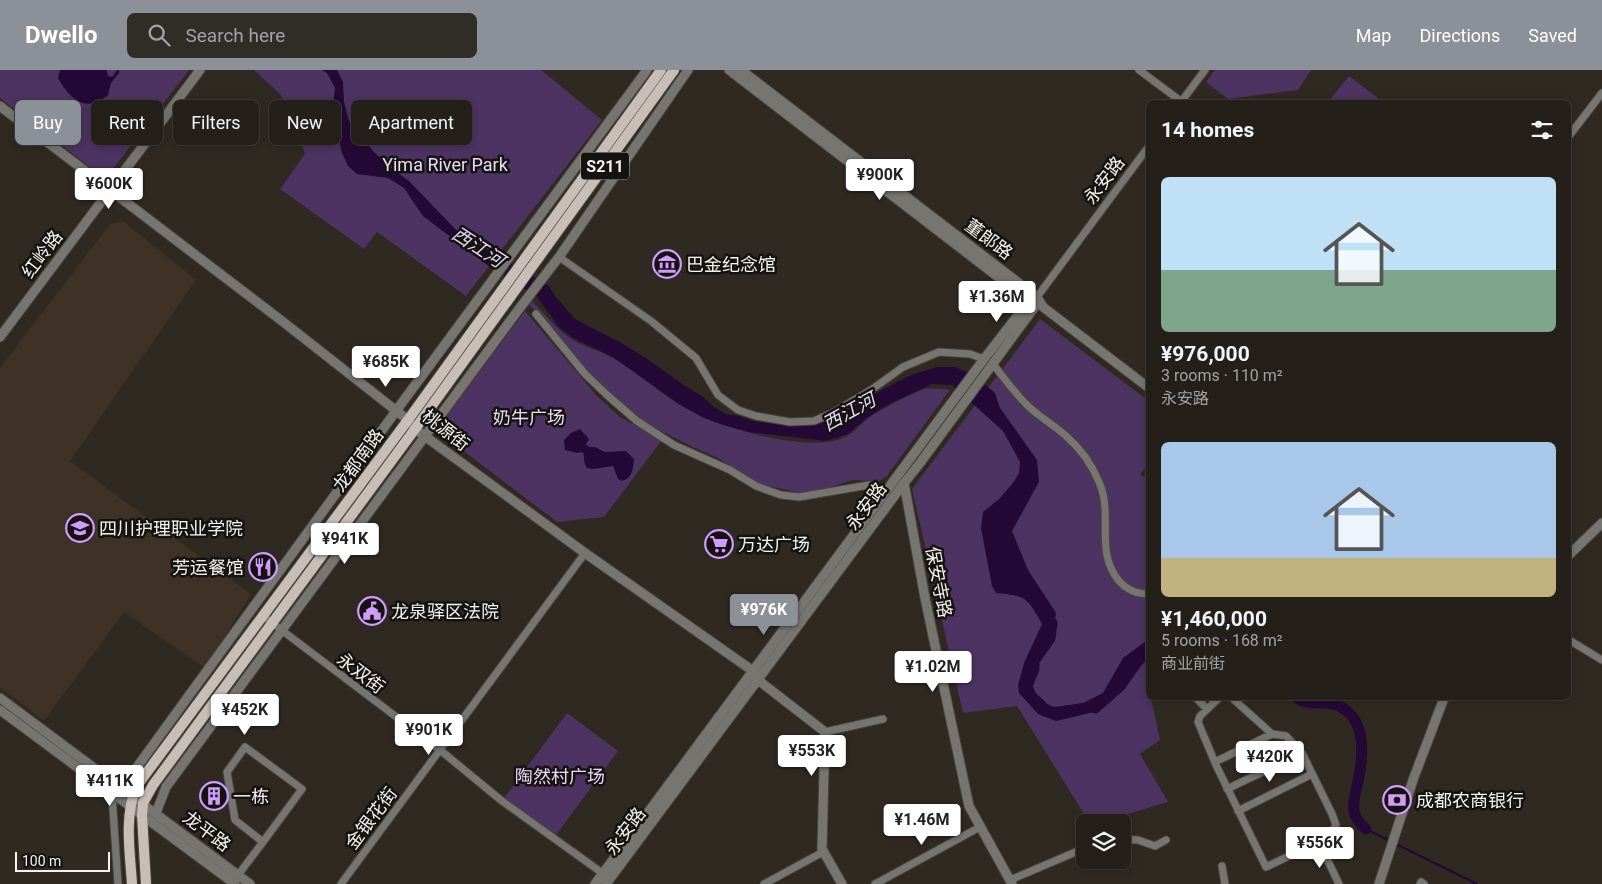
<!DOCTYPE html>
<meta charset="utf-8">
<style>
body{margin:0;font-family:Roboto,"Noto Sans SC",sans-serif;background:#302c26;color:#f1f3f6;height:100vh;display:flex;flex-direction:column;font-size:19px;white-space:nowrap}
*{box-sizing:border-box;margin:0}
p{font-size:16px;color:#a3a2a2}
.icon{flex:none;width:28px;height:28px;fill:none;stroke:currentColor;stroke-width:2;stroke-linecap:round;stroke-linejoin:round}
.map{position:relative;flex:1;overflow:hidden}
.panel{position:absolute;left:1146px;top:30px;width:425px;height:600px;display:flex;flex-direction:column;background:#241f19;border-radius:8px;box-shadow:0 2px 8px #0003,0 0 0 1px #413d38}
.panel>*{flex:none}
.top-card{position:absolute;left:15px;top:30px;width:475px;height:45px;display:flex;gap:10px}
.tools{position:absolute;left:1076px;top:744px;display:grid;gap:10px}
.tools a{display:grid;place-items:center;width:55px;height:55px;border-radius:8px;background:#241f19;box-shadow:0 2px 8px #0003,0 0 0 1px #413d38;font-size:25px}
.scale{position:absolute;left:15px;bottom:12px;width:95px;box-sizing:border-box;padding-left:5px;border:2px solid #f7f2ed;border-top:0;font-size:14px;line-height:18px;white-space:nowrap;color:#f7f2ed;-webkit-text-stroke:4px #15120f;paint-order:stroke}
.price{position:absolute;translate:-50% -42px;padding:0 11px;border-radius:5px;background:#fff;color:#222;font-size:16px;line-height:32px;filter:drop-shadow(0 1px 2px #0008)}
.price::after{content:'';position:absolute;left:50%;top:30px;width:15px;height:11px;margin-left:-8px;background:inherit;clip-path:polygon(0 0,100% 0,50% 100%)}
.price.current{background:#8c9099;color:#fff}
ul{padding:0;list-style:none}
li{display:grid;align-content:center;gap:10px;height:265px;padding:0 15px}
li span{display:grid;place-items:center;height:155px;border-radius:8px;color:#555}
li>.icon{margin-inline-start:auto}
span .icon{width:90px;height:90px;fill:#fffc;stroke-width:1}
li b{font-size:21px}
h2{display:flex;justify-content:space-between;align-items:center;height:60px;padding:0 15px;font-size:21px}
.tag{padding:0 18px;border-radius:8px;background:#241f19;box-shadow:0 2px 8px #0003,0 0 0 1px #413d38;font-size:18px;line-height:45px}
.tag.current{background:#8c9099;color:#fff}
header{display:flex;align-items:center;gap:30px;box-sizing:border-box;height:70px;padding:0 25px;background:#8c9099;color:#fff}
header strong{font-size:24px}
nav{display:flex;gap:28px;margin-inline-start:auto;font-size:18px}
.search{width:350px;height:45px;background:#302c26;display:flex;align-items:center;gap:12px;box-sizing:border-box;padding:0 18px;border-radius:8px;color:#a3a2a2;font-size:19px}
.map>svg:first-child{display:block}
</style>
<header>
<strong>Dwello</strong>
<div class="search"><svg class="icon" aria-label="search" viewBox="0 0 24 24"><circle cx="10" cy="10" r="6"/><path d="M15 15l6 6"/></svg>Search here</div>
<nav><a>Map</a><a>Directions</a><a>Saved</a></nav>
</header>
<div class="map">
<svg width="1602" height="814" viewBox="0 0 1602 814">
<rect width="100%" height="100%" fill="#302921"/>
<path fill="#3d3225" d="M123,151L196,210L70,391L251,524L205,598L124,542L44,651L0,617V298L110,154Z"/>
<path fill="#4c3362" d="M0,0H189L112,100L100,105L0,28Z
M254,0H541L602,50L466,226L377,162L364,179L280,119L305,84L293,47L280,24Z
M1215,0H1311L1298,20L1228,29L1206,12Z
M1349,6L1383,32H1328Z
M532,231C545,244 557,260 573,270C586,278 602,281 615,289C638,302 657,321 680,335C715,356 797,381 837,370C850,367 856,359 865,351C873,343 914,322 925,319C933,318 940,319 948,319L949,321L886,407L879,411L852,410L828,418L801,423L760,414L716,387L695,378L649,355L614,328L568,280L545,249L529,235Z
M525,241L597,326L620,347L662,370L604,447L557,452L436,360Z
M1040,249L1149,331V392L1140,405L1149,409V609L1147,610L1149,628H1151L1160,670L1140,684L1168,732L1100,752H1089L1017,636L963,643L912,419Z
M567,643L618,681L553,769L502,731Z"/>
<path fill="#240937" d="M60,0H106L109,7L113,6L117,0H119V3L111,13L108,25C85,44 70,29 58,8Z
M322,0H337L343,12L344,32L349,51L373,81L391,98L409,111L459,163L549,216L555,226L575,249L625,275L647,289L688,318L702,326L714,337L726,344L739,346L753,351L793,356L819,354L829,351L880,321L911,305L937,297H955L974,305L995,323L1000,338L1037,390L1039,412L1012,461L1028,500L1056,543L1053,563L1037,584L1028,622L1039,630L1054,637L1083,633L1103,623L1123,588L1149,569V583L1141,588L1094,642L1056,651L1038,644L1019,623L1018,615L1024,593L1042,554C1027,527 1026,526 996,523L992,516L981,458L983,442L999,429L1013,413L1019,403L1020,392L1003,361L952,315L932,314L887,335L868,347L848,364L826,371L748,362L720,354L702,347L679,334L614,288L573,268L558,256L537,227L486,194L423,146L404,118L388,108L357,104L348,96L342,83L332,42L335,18L327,3Z
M580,359L589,369L586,374L589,377H595L605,382L626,381L634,389C633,398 633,408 622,411L618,409L613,396L593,399L587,398C583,393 585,388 583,382L577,383L565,380L564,370L571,363Z"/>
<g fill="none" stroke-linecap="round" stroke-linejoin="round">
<path stroke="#240937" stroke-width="2" d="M1366,759L1390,771
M1396,774L1477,814"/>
<path stroke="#240937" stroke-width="11" d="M1297,628C1313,639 1329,626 1347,641C1365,656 1363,685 1359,706C1357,719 1350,735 1356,747C1358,752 1363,756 1366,759
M1041,635L1031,626L1027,616L1034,599V591L1050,568L1052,553
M1095,638L1120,616L1137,592L1149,581"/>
<defs>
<path id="minor" d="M1139,0L1182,32
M1181,32L1205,0
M1569,66L1602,23
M559,187L651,251L696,288L718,325L738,340L756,346L790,352L814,351L834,342L871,320L903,297L939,282L970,284L984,289
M1037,227L1149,76
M536,244L585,304L607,325L637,351L674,375L730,400L756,416L781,425L799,427L869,415L886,421
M993,294C1004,308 1015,323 1027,335C1039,347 1054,355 1066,366C1080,378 1092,395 1099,412C1114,445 1094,481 1119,511C1126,519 1137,524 1149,524
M263,546L440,680L502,731L605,805
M1569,570L1602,590
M1196,628L1207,639
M1219,628L1200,646L1198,652L1216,695L1266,797L1306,778L1320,774L1329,766L1336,755L1332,744L1302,683L1286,666L1272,664L1232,628
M825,662L883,649
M1215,692L1272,664
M1227,719L1302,683
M112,724L118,814
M1238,741L1312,704
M1122,769L1138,770L1155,776L1166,770
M1320,774L1339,814
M1222,796L1225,814
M238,805L263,772L235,750L227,702L245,677L302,719L263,772
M1010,810L1085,778
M341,814L585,483
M764,814L823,782
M875,814L980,757
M1420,814L1421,812L1424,814"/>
<path id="tertiary" d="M729,0L1032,233
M741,0L1037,227L1043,237L1149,318
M0,36L282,251L408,350L415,359L585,483L753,601L758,610L825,662L822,779L842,814
M0,267L200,0
M904,413L925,528L969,736L1012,814
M1569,485L1602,453
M0,628L250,814
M0,640L235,814
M121,719L396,341L647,0
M156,743L166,717L519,239L559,187L688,0
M595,814L984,289L1029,231L1037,227
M606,814L904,413L920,393L1036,235L1037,227
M1379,814L1413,710L1444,628"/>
<path id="primary" d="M132,814C130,782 124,748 136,717L408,350L661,0
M146,814L142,745L143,733L153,715L415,359L674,0"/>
</defs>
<use href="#minor" stroke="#4c453e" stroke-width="9"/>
<use href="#tertiary" stroke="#4c453e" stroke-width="11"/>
<use href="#primary" stroke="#4c453e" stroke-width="12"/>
<use href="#minor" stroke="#787571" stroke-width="7"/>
<use href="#tertiary" stroke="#787571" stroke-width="9"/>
<use href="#primary" stroke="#c7bfb7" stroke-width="10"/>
</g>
<defs>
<symbol id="museum-ring" viewBox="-11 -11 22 22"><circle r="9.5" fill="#15120f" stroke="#d09dff" stroke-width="1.5"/><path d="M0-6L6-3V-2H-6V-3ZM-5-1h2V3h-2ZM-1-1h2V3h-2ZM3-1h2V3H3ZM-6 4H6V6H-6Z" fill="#d09dff"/></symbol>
<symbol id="university-ring" viewBox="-11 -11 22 22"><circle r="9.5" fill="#15120f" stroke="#d09dff" stroke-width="1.5"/><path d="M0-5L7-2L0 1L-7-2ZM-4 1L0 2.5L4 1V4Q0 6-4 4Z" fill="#d09dff"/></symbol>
<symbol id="supermarket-ring" viewBox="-11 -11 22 22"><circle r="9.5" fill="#15120f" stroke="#d09dff" stroke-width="1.5"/><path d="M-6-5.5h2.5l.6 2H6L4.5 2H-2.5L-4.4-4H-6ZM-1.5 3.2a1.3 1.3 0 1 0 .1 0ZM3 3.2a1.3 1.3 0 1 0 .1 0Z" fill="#d09dff"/></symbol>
<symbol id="restaurant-ring" viewBox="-11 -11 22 22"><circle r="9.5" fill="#15120f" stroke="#d09dff" stroke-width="1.5"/><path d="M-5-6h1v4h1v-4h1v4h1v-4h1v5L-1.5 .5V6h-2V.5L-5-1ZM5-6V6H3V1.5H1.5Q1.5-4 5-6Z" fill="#d09dff"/></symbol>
<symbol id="civic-ring" viewBox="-11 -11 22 22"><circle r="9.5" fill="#15120f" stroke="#d09dff" stroke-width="1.5"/><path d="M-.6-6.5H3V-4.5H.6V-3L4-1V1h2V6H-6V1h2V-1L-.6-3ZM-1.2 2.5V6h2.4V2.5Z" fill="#d09dff"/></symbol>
<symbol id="building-ring" viewBox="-11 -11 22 22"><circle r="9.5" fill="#15120f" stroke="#d09dff" stroke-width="1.5"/><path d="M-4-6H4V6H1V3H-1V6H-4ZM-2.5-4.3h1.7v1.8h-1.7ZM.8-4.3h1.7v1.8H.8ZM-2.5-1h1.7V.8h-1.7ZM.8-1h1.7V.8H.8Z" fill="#d09dff"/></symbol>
<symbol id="bank-ring" viewBox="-11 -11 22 22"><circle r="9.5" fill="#15120f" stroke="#d09dff" stroke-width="1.5"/><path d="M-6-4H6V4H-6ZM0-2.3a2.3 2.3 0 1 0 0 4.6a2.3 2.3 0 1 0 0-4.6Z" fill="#d09dff"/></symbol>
</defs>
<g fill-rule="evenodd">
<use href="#museum-ring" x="651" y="178" width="32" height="32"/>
<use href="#university-ring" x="64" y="442" width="32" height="32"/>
<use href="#supermarket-ring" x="703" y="458" width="32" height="32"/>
<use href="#restaurant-ring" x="247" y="481" width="32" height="32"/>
<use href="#civic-ring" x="356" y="525" width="32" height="32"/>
<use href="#building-ring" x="198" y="710" width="32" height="32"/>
<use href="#bank-ring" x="1381" y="714" width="32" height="32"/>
</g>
<g text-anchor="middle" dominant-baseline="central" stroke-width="5" stroke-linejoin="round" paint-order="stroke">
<rect fill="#15120f" stroke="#b3afaa" stroke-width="1" x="581" y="82.5" width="48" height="27" rx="4"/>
<g font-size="16" font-weight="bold" fill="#f7f2ed">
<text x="605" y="96">S211</text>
</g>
<g font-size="18" fill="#eadafa" stroke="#15120f">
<text x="445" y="94">Yima River Park</text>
<text x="529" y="347">奶牛广场</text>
<text x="560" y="706">陶然村广场</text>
</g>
<g font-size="18" fill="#f7f2ed" stroke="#15120f">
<text transform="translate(1104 110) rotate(-53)">永安路</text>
<text transform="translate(989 169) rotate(37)">董郞路</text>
<text transform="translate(42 184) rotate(-53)">红岭路</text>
<text transform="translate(446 360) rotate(38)">桃源街</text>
<text transform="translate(358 390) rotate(-54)">龙都南路</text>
<text transform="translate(866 436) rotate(-53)">永安路</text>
<text transform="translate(939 512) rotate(79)">保安寺路</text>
<text transform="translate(361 603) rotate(37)">永双街</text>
<text transform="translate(371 748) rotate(-53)">金银花街</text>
<text transform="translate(207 761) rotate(37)">龙平路</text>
<text transform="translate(625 761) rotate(-53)">永安路</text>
</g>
<g font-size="18" fill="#f7f2ed" stroke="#15120f" text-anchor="start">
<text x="686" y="194">巴金纪念馆</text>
<text x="99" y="458">四川护理职业学院</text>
<text x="738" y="474">万达广场</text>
<text x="244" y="497" text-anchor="end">芳运餐馆</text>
<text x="391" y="541">龙泉驿区法院</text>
<text x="233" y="726">一栋</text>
<text x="1416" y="730">成都农商银行</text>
</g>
<g font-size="19" font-style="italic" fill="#e6d6f6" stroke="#15120f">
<text transform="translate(478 177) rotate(33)">西江河</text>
<text transform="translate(849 342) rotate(-29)">西江河</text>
</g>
</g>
</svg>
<div class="tools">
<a><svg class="icon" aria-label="layers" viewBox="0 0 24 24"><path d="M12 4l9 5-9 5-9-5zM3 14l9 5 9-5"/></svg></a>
</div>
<div class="scale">100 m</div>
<b class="price" style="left:880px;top:131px">¥900K</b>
<b class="price" style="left:109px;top:140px">¥600K</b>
<b class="price" style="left:997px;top:253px">¥1.36M</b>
<b class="price" style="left:386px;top:318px">¥685K</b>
<b class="price" style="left:345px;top:495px">¥941K</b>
<b class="price current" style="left:764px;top:566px">¥976K</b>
<b class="price" style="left:933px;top:623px">¥1.02M</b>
<b class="price" style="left:245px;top:666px">¥452K</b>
<b class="price" style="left:429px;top:686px">¥901K</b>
<b class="price" style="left:812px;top:707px">¥553K</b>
<b class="price" style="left:1270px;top:713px">¥420K</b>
<b class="price" style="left:110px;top:737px">¥411K</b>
<b class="price" style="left:922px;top:776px">¥1.46M</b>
<b class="price" style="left:1320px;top:799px">¥556K</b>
<div class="top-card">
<a class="tag current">Buy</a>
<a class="tag">Rent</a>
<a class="tag">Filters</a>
<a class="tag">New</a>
<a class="tag">Apartment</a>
</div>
<section class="panel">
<h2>14 homes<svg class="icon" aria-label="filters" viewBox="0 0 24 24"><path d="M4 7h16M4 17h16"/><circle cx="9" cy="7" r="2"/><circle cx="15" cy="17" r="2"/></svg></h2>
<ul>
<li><span style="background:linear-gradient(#bfe0f5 60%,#7fa58c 0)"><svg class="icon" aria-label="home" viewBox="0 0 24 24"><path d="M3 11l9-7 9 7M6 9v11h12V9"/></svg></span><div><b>¥976,000</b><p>3 rooms · 110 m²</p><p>永安路</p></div></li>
<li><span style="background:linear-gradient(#a9c7e8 75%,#c2b280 0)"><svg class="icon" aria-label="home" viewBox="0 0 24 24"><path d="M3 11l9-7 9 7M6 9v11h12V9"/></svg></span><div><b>¥1,460,000</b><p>5 rooms · 168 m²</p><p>商业前街</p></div></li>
</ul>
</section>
</div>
